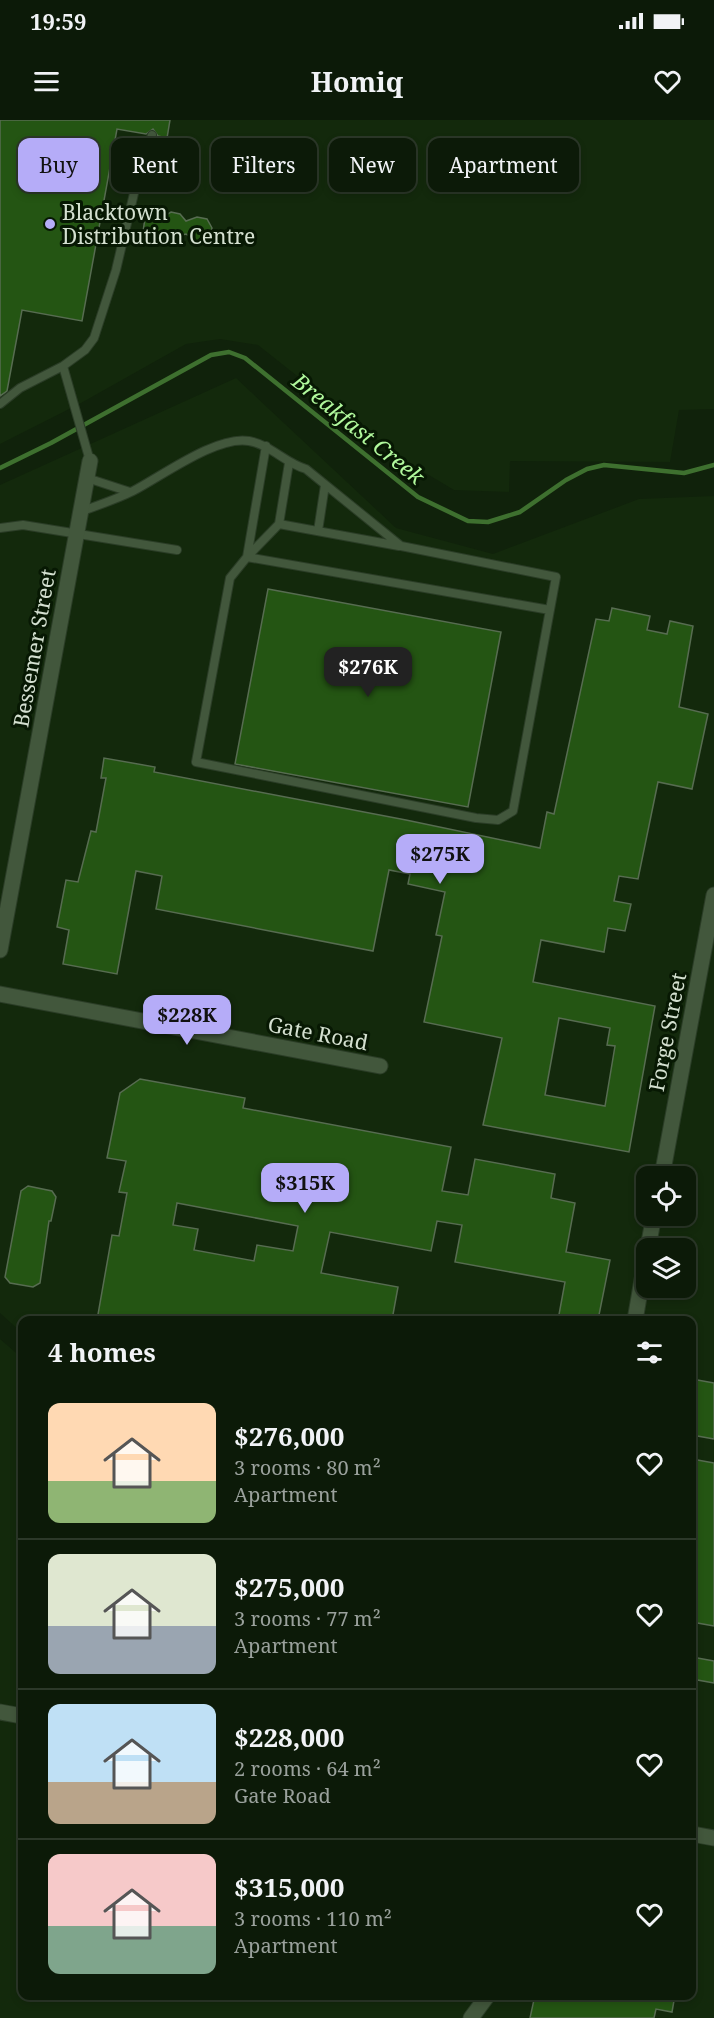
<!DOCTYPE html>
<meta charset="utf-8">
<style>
body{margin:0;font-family:"Noto Serif",serif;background:#1a2716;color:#f1f3f6;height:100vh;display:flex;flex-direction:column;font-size:22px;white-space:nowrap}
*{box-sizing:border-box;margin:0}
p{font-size:20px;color:#9aa19c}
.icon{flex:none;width:33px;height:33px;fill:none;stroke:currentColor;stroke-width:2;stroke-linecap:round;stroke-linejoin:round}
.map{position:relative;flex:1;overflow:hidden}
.details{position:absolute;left:18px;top:1196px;width:678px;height:684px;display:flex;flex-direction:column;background:#0c1a08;border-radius:12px;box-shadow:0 3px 9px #0003,0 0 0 2px #2c3829}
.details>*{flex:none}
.guide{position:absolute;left:18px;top:18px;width:678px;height:54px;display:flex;gap:12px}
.buttons{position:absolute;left:636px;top:1046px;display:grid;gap:12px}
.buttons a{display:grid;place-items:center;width:60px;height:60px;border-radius:12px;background:#0c1a08;box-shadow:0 3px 9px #0003,0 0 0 2px #2c3829;font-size:30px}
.price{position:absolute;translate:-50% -51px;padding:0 14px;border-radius:12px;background:#b5acf8;color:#111;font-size:20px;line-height:39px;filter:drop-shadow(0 2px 3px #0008)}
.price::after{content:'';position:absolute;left:50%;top:36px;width:18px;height:14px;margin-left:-9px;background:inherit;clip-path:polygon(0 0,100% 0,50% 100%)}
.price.selected{background:#222;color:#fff}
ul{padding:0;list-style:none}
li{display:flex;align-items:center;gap:18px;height:150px;padding:0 30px}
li+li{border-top:2px solid #2c3829}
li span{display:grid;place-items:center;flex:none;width:168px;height:120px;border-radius:12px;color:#555}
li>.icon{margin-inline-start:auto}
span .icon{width:72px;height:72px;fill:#fffc;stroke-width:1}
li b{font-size:26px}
h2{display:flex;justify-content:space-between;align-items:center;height:72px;padding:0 30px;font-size:26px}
.tag{padding:0 21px;border-radius:12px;background:#0c1a08;box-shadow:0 3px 9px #0003,0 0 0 2px #2c3829;font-size:21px;line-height:54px}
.tag.selected{background:#b5acf8;color:#111}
.status{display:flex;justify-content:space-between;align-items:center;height:42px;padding:0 30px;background:#0c1a08;direction:ltr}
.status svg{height:16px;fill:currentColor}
header{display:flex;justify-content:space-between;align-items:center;height:78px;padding:0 30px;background:#0c1a08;font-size:27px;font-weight:700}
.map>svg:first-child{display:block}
</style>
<div class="status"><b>19:59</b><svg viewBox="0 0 49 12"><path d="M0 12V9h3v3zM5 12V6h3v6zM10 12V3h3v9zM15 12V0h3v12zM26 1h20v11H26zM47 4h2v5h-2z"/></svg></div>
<header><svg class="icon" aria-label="menu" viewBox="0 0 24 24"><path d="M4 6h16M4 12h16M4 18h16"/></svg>Homiq<svg class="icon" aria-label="heart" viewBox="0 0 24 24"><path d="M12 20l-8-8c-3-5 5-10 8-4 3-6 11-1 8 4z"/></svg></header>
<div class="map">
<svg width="714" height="1898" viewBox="0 0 714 1898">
<rect width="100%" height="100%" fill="#10220b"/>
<path fill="#13290c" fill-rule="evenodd" d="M0,0H714V289L679,290L670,342L510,341L509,372L454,370L402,339L258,225L220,219L186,224L81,283L0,324Z
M236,258L396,408L493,434L639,379L714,376V1898H0V1219L22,1238V1875H692V1200H22V1213L0,1193V365ZM646,1056H686V1095H646ZM646,1128H686V1167H646Z"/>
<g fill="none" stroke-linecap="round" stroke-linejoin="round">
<path stroke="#3e702f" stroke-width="4.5" d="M0,348L51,323L211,235L229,232L245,238L418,377L468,401L488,402L520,392L566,360L587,349L604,345L684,353L714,345"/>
</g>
<path fill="#245513" stroke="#576c51" stroke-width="1.5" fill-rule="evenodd" d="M0,0H170L167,18L158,16L153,9L146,14L117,9L82,201L22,190L7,271L0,276Z
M171,92L180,94L186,101L197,97L207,99L212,108L209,117L196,122L186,114L174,117L143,112L145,98L158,100Z
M268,469L501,512L468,687L235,644Z
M612,488L650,496L647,510L667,514L670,501L693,506L679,587L708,594L692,669L658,662L638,759L619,756L614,781L631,784L625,811L608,808L604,832L541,820L533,862L655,886L629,1032L483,1005L502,918L424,902L442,816L436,815L445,772L408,764L410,754L389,750L373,831L156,789L162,756L136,751L117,854L63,844L69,810L57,807L66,760L78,762L91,711L96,712L106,658H101L104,638L155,647L154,652L406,700L540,728L547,692L554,694L596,499L609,501ZM559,898L610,908L607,925L615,926L605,986L545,975Z
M140,959L245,978L243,988L451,1027L442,1071L468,1075L475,1039L555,1054L551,1078L575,1083L566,1132L610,1140L598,1200H558L565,1162L455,1142L462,1105L437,1101L431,1131L330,1112L321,1153L398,1167L392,1200H97L112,1115L119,1116L127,1073L119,1072L126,1041L107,1038L120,973ZM177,1083L298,1106L293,1131L257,1125L254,1141L194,1130L198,1109L173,1105Z
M28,1066L52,1071L56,1077L51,1101H49L40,1163L33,1167L10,1163L5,1157L21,1071Z
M692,1259L714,1263V1319L692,1315Z
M692,1339L714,1343V1506L692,1502Z
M692,1537L714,1541V1563L692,1559Z
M535,1875H585L606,1879L607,1875H675L672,1892L656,1889L654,1898H530Z"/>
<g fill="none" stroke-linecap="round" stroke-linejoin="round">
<defs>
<path id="service" d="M0,284L20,268L63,246
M90,341L63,246L85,230L94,218L116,150L139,52L152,15
M87,358L130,372
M82,391C99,385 117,379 133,371C162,356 217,315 249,321C271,325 285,343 306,349L401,426L556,457L513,691L498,700L476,698L196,642L230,458L247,437L266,326
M279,404L399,426
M0,408L23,405L177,430
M318,411L325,365
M248,436L279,404L289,343
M247,437L550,490"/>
<path id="minor" d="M0,830L90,341
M0,874L380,946
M662,1056L714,775
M648,1128L654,1095
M635,1200L646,1137
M0,1592L22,1596
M692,1714L714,1718
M471,1898L488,1875"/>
</defs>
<use href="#service" stroke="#2b3d27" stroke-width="10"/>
<use href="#minor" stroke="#2b3d27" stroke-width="17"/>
<use href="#service" stroke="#42573c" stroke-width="8"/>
<use href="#minor" stroke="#42573c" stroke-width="15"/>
</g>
<circle fill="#b5acf8" stroke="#071803" stroke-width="2" cx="50" cy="104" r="6"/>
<g text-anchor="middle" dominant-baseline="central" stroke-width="6" stroke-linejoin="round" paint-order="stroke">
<g font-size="21" fill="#d4e0d0" stroke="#071803" text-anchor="start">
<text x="62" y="92">Blacktown<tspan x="62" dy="24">Distribution Centre</tspan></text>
</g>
<g font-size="21" fill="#d4e0d0" stroke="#071803">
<text transform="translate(34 528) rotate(-80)">Bessemer Street</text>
<text transform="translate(667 912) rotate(-79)">Forge Street</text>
<text transform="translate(318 913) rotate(11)">Gate Road</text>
</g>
<g font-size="22" font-style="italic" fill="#b1f99d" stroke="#071803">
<text transform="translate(359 308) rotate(39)">Breakfast Creek</text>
</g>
</g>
</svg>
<div class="buttons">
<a><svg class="icon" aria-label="locate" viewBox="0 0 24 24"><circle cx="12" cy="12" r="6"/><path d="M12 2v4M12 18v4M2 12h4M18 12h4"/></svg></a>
<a><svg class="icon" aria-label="layers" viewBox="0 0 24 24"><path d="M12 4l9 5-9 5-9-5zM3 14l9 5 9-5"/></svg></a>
</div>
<b class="price selected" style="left:368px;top:578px">$276K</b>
<b class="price" style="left:440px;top:765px">$275K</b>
<b class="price" style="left:187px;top:926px">$228K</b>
<b class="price" style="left:305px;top:1094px">$315K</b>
<div class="guide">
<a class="tag selected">Buy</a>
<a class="tag">Rent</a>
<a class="tag">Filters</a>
<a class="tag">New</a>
<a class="tag">Apartment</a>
</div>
<section class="details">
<h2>4 homes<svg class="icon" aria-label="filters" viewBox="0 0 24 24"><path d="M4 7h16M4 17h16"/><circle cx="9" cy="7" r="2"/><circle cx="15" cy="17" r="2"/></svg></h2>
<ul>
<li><span style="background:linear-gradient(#ffd9b3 65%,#8fb573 0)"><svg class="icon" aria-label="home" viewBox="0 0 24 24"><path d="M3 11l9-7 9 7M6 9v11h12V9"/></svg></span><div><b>$276,000</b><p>3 rooms · 80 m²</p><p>Apartment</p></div><svg class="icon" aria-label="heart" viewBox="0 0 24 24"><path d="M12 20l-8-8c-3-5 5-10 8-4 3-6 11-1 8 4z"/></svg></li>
<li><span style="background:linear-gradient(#dfe7d0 60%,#9aa5b1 0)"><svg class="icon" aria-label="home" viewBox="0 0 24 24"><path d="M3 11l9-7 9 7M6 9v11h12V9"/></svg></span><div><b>$275,000</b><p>3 rooms · 77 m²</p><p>Apartment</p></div><svg class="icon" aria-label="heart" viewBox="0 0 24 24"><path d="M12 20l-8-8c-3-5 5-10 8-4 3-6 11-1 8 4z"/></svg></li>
<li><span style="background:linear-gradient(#bfe0f5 65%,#b9a48a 0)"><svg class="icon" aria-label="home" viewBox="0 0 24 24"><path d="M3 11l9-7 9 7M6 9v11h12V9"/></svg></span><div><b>$228,000</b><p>2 rooms · 64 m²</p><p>Gate Road</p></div><svg class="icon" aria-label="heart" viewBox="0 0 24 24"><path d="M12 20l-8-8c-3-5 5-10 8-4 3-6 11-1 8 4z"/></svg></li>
<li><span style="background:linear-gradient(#f6c9c9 60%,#7fa58c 0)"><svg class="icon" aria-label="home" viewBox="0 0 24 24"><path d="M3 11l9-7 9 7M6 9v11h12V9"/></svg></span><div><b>$315,000</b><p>3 rooms · 110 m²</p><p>Apartment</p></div><svg class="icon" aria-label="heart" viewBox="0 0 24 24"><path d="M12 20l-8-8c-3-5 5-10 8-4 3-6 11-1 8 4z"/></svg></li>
</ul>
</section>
</div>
